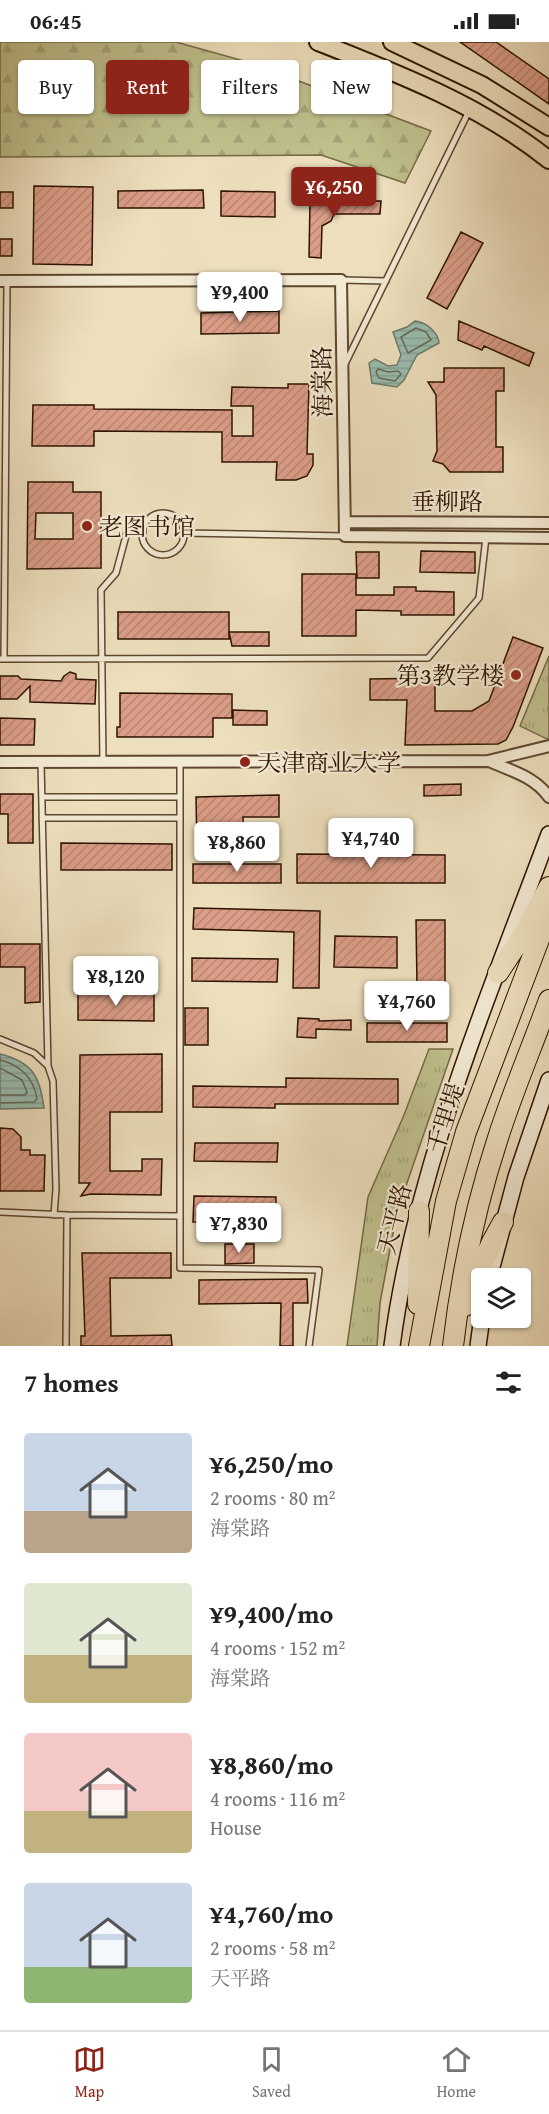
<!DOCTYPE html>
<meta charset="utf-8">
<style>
body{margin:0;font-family:"Gentium Book Plus","Noto Serif SC",serif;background:#f2f2f2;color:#222;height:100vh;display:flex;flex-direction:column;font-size:22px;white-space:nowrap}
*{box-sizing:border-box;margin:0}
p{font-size:20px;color:#767676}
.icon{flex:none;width:33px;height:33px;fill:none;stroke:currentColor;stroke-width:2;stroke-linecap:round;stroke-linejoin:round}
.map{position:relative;height:1304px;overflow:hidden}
.panel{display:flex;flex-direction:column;background:#fff;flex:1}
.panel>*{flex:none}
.top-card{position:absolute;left:18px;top:18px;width:513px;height:54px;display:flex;gap:12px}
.tools{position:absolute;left:471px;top:1226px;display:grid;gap:12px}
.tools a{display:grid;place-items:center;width:60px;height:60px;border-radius:6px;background:#fff;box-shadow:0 2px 4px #0004;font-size:30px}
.price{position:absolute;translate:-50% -51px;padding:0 14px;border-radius:6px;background:#fff;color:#222;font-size:20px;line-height:39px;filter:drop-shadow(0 2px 3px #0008)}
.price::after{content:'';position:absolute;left:50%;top:36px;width:18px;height:14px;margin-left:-9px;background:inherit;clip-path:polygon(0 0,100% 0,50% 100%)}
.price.current{background:#8f2418;color:#fff}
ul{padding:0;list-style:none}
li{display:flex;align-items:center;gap:18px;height:150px;padding:0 24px}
li span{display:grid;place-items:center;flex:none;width:168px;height:120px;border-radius:6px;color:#555}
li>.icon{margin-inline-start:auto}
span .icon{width:72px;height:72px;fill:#fffc;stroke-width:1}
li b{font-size:26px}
h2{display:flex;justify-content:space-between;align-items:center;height:72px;padding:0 24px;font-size:26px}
.pill{padding:0 21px;border-radius:6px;background:#fff;box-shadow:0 2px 4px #0004;font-size:21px;line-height:54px}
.pill.current{background:#8f2418;color:#fff}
.status{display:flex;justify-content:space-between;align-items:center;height:42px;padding:0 30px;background:#fff;direction:ltr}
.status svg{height:16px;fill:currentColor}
.menu{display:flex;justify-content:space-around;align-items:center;height:84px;border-top:2px solid #e0e0e0;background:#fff;font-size:16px;color:#767676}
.menu a{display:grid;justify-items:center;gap:3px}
.menu .current{color:#8f2418}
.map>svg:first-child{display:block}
</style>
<div class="status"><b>06:45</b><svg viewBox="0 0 49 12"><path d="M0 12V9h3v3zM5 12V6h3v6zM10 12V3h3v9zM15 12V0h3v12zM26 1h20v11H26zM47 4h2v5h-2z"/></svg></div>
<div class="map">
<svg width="549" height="1304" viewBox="0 0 549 1304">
<defs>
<pattern id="grass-tufts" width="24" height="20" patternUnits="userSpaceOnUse" patternTransform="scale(1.5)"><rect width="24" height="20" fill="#bfc08d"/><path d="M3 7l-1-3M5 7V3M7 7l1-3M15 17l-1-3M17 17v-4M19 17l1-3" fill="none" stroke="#a4a478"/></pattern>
<pattern id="forest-firs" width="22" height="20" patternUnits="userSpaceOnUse" patternTransform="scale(1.5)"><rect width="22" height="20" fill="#bfc08d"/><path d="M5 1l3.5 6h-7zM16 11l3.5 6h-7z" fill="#a4a478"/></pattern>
<pattern id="water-rules" width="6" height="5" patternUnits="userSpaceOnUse" patternTransform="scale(1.5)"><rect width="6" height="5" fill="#99bdb0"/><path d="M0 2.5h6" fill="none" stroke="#84a296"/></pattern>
<pattern id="building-hatch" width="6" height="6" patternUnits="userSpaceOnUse" patternTransform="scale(1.5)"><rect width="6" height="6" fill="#db9d87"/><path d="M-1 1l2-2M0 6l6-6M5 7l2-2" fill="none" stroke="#bc8673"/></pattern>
</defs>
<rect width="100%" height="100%" fill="#eddfbd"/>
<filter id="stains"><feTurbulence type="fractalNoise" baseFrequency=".00333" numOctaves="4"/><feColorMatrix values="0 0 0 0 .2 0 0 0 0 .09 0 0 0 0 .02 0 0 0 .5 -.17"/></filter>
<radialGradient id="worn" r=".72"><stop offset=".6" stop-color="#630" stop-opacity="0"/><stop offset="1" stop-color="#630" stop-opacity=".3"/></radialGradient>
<path fill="url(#grass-tufts)" stroke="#766a46" stroke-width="1.5" d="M549,614V698L520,684Z
M429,1007H453L397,1170L380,1261L377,1304H347L368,1155L404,1073Z"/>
<path fill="url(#forest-firs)" stroke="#766a46" stroke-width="1.5" d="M0,0H176L251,21L431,89L405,141L321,113L0,115Z"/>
<path fill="url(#water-rules)" stroke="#6e796a" stroke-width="1.5" d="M415,279C426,280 438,290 439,301L417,313L404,338L397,345L372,341L369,321L375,317L388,324L397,323L401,313L393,290L407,285Z
M0,1012C32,1020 40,1034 44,1066L0,1067Z"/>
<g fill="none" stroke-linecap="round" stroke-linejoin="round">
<path stroke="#646858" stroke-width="1.5" d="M416,286L426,290L431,298L408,311L401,295Z
M378,327L388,330L398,329L401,332L395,339L379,336L376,330Z
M0,1018C20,1023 34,1036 37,1057L34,1060L0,1061
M0,1026L22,1038L27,1050L25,1053H0"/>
</g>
<path fill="url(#building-hatch)" stroke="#2e1300" stroke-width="1.5" fill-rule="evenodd" d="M460,0H496L549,37V62Z
M34,144L93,145L92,223L33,222Z
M203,148L204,166H118V149Z
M221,149L275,150V175L221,174Z
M0,150H13V166H0Z
M310,159H381L380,172H334L331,179L322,184L321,216L309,215Z
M461,190L483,201L447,267L427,256Z
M0,197H12V214H0Z
M279,269V291L201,292V271Z
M459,279L534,311L529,324L484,304L482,308L458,298Z
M444,326H504V349H496V405H503V430H450L443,422L433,419L437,409L436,353L428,340H444Z
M288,342H309L307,412H313V423L307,434L296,438H276L277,420H222V390L94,389V404H32L33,363H94V367L232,368V394H253V364H231L232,345L288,346Z
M28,440H73V450H101V526L27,527ZM36,471H73V497H35Z
M421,509L475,510V531L420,530Z
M356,510H379V536H357Z
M302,532H356V553H394V545H416V549L454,550V573H401V569L356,568V594H302Z
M118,570H229V597H118Z
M229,590H269V604H232Z
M513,595L543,606L513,685L506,698L498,702L405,703L407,658H370V637L435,636V669H472L489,659Z
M70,630L76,632V637L96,638L95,662L30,660V644L17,657H0V634H18L21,637L61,639L64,634Z
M120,651L232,652V676H213V695H117V685H120Z
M233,668L267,669V683H233Z
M0,676L35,677L34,703H0Z
M461,742V753L424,754V743Z
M0,752H33V801H8V772H0Z
M279,753V775H243L244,807L197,808L196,755Z
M61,801L172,802V828H61Z
M297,812L445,813V841H297Z
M193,822H281V841H193Z
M194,866L320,869L319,946H293L294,890L193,887Z
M416,878H445V945H417Z
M335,894L397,895V926L334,925Z
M0,902H40V960L25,961V925H0Z
M192,916L278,917L277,940L192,939Z
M78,951L154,952V979L78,978Z
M185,966H208V1003H185Z
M298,976L319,977V979L351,978V988L316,987V996L297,995Z
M367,981H447V1000H367Z
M162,1012V1070H110V1129H142V1117H162L161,1153L91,1152L81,1154L90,1141H79L80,1013Z
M286,1036L398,1037V1062H275V1066L193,1065V1044L286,1045Z
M0,1086L13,1087L21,1095V1108H30V1113H45L44,1149H0Z
M195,1101H278L277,1120L194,1119Z
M194,1154L276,1155V1181L193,1180Z
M225,1202H254V1221L225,1222Z
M82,1211H171V1236H110L111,1294L171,1293L172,1304H81V1294H85Z
M307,1237L308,1261H293V1304H280L281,1261L199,1262V1238Z"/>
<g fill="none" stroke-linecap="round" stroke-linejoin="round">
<defs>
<path id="lane" d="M341,238L386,239
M345,322L469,69
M142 492a21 21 0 1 1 42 0a21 21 0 1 1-42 0Z
M184,491L344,494
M0,617L428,616L479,556L486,495
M4,617L7,239
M41,721L48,1024
M103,721L101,548L116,531L127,490H143
M180,721V1226L319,1228L309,1304
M42,755H180
M42,776H180
M0,997L34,1011L48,1024L53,1039L56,1147L54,1173
M0,1170L67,1173
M66,1304L67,1173L180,1174"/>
<path id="street" d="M0,239L341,238L345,494L549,496
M345,480L549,481
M489,719C511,729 534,734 549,755
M0,720L488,719L549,704"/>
<path id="secondary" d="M489,1236L516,1135L549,1038
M392,1304C415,1127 487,959 549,792
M478,1304L482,1275"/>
<path id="primary" d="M318,0C397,31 482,64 549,118
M392,0L482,43L549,85"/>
<path id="highway" d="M498,931L525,890L549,845
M418,1262L419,1169
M465,1264L492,1200L503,1180
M419,1304L446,1159L466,1090L549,871
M453,1304C461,1234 475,1166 497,1099C512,1051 532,1005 549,958"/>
</defs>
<use href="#lane" stroke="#5e462f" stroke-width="8"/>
<use href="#street" stroke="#5e462f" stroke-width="14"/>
<use href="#secondary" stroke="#2e1300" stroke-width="18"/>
<use href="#primary" stroke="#2e1300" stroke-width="20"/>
<use href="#highway" stroke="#2e1300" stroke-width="22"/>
<use href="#lane" stroke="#f3ead4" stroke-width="5"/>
<use href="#street" stroke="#f3ead4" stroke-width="10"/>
<use href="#secondary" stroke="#f3ead4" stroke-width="15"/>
<use href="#primary" stroke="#eddfbd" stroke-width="16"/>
<use href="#highway" stroke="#eddfbd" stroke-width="20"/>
</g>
<g fill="#8f2418" stroke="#f3ead4" stroke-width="2">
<circle cx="87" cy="484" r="6"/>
<circle cx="516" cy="633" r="6"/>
<circle cx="245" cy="720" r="6"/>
</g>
<g text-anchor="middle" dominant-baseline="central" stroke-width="4.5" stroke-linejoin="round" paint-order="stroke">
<g font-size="24" fill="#2e1300" stroke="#f3ead4">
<text transform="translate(322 340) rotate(-91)">海棠路</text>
<text x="447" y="459">垂柳路</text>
<text transform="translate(445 1076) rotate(-72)">千里堤</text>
<text transform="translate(394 1177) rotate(-76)">天平路</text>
</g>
<g font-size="24" fill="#2e1300" stroke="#f3ead4" text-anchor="start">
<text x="99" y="484">老图书馆</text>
<text x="504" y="633" text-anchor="end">第3教学楼</text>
<text x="257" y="720">天津商业大学</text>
</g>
</g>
<rect width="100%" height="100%" filter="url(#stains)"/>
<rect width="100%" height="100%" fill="url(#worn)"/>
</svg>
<div class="tools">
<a><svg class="icon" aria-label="layers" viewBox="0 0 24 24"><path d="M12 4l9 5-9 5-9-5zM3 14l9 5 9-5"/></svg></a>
</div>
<b class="price current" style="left:334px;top:176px">¥6,250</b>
<b class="price" style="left:240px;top:281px">¥9,400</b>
<b class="price" style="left:371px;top:827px">¥4,740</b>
<b class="price" style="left:237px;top:831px">¥8,860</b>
<b class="price" style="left:116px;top:965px">¥8,120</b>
<b class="price" style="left:407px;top:990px">¥4,760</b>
<b class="price" style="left:239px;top:1212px">¥7,830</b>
<div class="top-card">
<a class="pill">Buy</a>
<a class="pill current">Rent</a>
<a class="pill">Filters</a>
<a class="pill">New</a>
</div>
</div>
<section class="panel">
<h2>7 homes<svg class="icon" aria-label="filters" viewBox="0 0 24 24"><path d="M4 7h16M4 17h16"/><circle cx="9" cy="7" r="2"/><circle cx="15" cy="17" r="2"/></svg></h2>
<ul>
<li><span style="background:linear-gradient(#c9d6e8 65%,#b9a48a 0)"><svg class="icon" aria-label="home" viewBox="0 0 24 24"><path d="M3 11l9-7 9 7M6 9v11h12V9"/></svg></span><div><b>¥6,250/mo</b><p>2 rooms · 80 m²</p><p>海棠路</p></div></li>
<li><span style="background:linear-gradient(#dfe7d0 60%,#c2b280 0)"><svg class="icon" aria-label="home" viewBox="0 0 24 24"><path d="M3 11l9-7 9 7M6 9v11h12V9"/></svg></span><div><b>¥9,400/mo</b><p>4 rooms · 152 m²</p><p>海棠路</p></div></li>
<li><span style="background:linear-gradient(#f6c9c9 65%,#c2b280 0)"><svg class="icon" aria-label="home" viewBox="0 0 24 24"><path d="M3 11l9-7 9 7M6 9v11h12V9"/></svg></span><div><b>¥8,860/mo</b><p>4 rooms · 116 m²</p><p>House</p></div></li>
<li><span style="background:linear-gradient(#c9d6e8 70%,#8fb573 0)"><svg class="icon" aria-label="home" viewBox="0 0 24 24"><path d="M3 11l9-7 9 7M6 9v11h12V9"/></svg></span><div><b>¥4,760/mo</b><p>2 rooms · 58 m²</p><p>天平路</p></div></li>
</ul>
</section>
<nav class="menu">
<a class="current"><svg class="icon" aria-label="map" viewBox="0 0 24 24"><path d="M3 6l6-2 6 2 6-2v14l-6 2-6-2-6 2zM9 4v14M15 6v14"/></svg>Map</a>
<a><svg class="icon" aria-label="saved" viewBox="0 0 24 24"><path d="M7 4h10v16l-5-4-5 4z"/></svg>Saved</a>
<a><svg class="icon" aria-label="home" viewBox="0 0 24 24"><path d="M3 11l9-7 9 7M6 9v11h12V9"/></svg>Home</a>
</nav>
